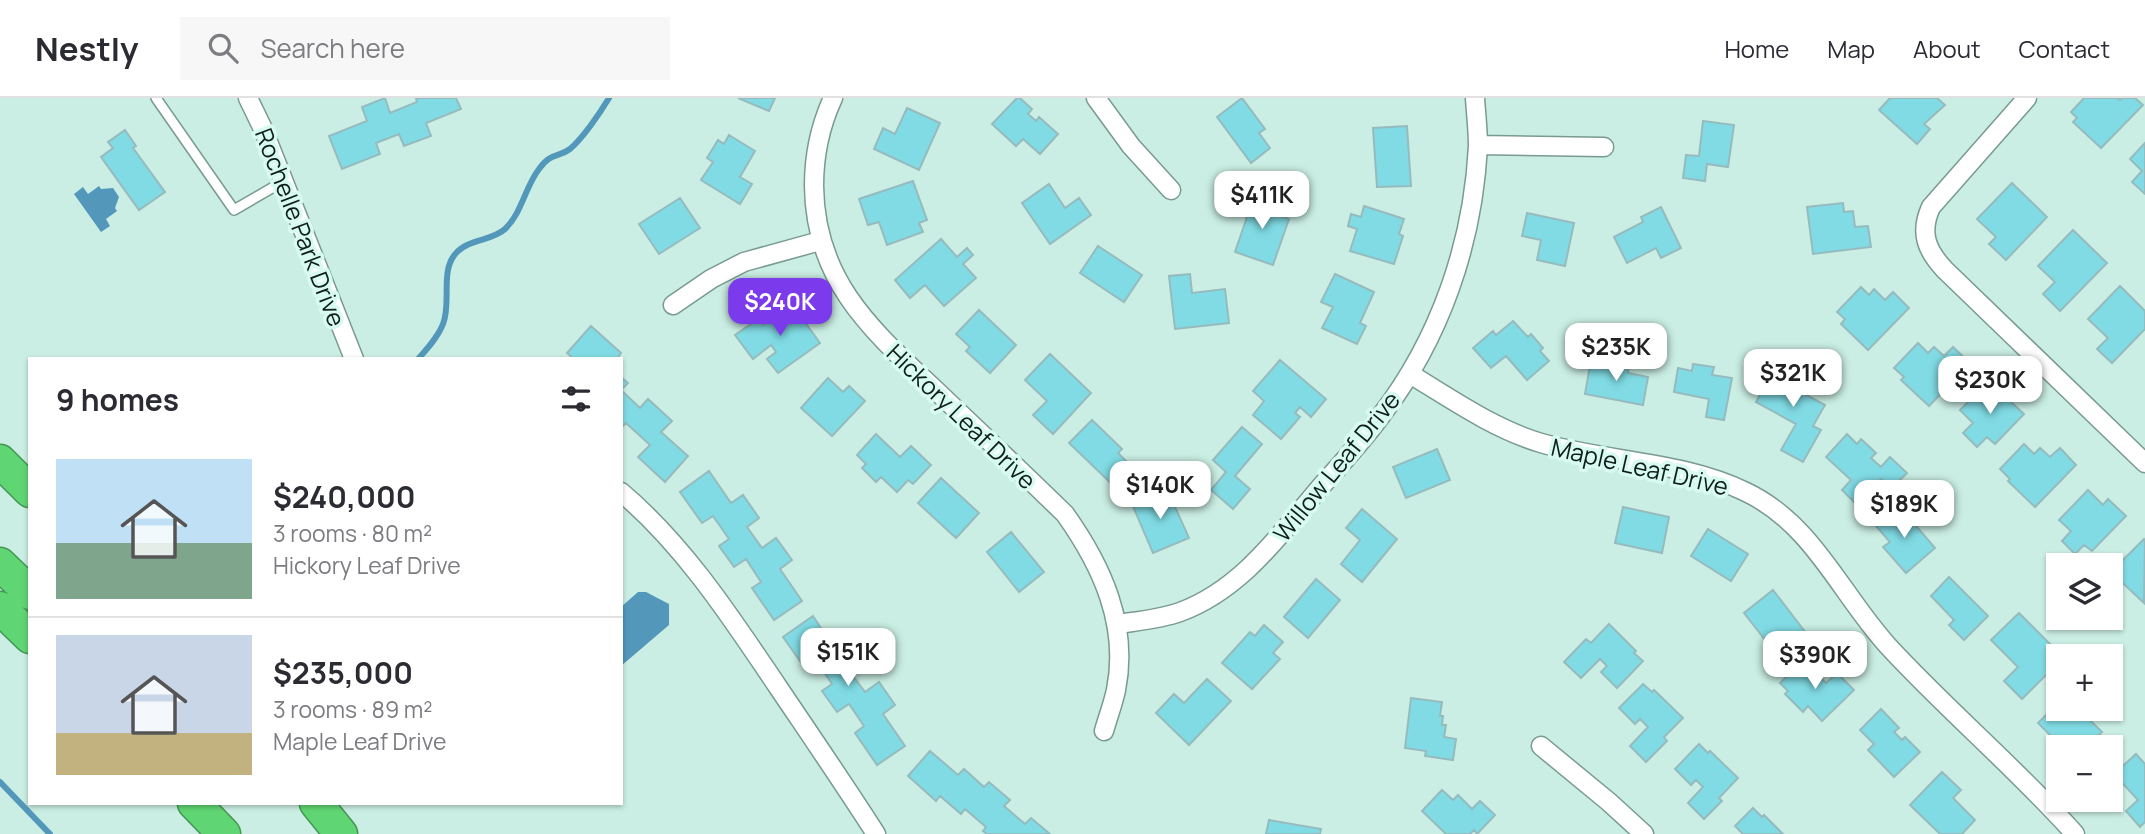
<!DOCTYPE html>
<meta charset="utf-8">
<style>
body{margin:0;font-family:Manrope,sans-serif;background:#f7f7f7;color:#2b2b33;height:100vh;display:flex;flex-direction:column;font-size:26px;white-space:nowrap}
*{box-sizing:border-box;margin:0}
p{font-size:23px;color:#7c7c81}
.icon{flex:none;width:38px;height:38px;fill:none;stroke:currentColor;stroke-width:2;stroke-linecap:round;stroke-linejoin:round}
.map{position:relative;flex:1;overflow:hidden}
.sheet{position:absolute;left:28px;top:259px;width:595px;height:448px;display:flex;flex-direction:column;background:#fff;border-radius:0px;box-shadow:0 2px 5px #0004}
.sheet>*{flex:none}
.tools{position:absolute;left:2046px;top:455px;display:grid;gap:14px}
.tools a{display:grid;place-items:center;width:77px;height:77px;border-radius:0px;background:#fff;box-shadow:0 2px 5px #0004;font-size:35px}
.price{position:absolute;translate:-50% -60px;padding:0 16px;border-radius:14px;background:#fff;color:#222;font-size:23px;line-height:46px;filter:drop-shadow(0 2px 4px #0008)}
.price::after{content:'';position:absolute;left:50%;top:42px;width:21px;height:16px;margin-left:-10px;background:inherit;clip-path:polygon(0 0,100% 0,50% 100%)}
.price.active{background:#7c3aed;color:#fff}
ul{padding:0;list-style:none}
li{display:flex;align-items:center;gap:21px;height:175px;padding:0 28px}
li+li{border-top:2px solid #e1e1e2}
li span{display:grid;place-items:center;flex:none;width:196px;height:140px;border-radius:0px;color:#555}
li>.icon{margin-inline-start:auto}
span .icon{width:84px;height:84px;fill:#fffc;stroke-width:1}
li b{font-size:30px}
h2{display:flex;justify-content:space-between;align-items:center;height:84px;padding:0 28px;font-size:30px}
header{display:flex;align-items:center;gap:42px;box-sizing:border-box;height:98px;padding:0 35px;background:#fff;border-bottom:2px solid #e1e1e2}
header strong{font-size:33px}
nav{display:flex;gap:38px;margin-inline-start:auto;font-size:24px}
.search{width:490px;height:63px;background:#f7f7f7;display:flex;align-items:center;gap:18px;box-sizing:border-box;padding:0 24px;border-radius:0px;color:#7c7c81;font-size:26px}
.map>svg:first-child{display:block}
</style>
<header>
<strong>Nestly</strong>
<div class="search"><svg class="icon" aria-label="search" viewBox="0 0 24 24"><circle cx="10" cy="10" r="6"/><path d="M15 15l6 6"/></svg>Search here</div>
<nav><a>Home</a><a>Map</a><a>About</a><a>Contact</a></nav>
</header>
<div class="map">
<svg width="2145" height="736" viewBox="0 0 2145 736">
<rect width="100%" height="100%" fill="#caeee3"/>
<path fill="#5398bb" d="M99,88L101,91L113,90L119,99L115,110L117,113L106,121L110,128L101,134L74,96L83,89L88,96Z
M638,494H646L669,506V527L621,568V509Z"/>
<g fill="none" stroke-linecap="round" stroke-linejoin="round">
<path stroke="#5398bb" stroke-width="6" d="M418,261C427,251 438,239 443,226C452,204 439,172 457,154C469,141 492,143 505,131C522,115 525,89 539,71C551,54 558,60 570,51C583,40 600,15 609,0
M0,684L50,736"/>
</g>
<path fill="#81dbe4" stroke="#96bbbe" stroke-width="2" d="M385,0L390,15L417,4L416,0H456L461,11L426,25L431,38L404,48L399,36L376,45L380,56L342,71L329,38L367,23L362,9Z
M738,0H775L769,13Z
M1017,0H1020L1032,11L1028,16L1036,23L1039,19L1058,36L1040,56L1023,41L1016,48L992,26Z
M1242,0L1265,31L1259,35L1270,50L1251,65L1217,19Z
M1890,0H1937L1945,7L1924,26L1930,31L1917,46L1879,12Z
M2084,0H2118L2120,2L2122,0H2135L2143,7L2101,50L2073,24L2077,20L2071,14Z
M907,10L940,25L919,72L874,51L883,30L895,36Z
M1703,23L1734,27L1728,69L1707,66L1705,83L1683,80L1686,57L1699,58Z
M1407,28L1411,88L1377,89L1373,30Z
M125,32L136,48L133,50L165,94L139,112L101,59L113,50L108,44Z
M729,37L755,53L740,79L752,86L740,106L701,82L713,64L707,60L718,42L724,46Z
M2145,45V96L2132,84L2142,73L2130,61Z
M913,83L927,122L919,125L923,134L887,147L879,124L868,127L859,101Z
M2012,85L2047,119L2006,162L1989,146L1996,139L1977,121Z
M1049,86L1065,110L1079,100L1091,117L1050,146L1022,105Z
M1247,99L1280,110L1278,117L1289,121L1273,167L1235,154L1247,119L1241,117Z
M680,100L700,130L659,156L639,126Z
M1843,105L1844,114L1853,113L1855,129L1868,128L1871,149L1813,156L1807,109Z
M1364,108L1404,121L1399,136L1403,138L1394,166L1350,153L1357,131L1348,128L1351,116L1361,119Z
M1661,109L1681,150L1661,160L1656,150L1627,165L1614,139L1643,124L1641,119Z
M1527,115L1574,125L1565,168L1537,162L1541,142L1522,138Z
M2073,132L2107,165L2060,213L2043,196L2055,184L2038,168Z
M941,141L957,159L967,150L973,157L963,166L976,180L944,208L925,187L910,200L895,182Z
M1098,148L1142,177L1124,204L1080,175Z
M1190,176L1192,195L1225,191L1229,225L1175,231L1169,178Z
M1335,176L1374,194L1360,225L1366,228L1357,246L1322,230L1333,209L1321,204Z
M2120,188L2145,213V231L2112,265L2097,251L2108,240L2088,221Z
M1861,189L1869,197L1874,191L1885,202L1893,194L1909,210L1868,252L1841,226L1845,221L1837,214Z
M792,206L820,245L778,275L767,261L776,254L771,247L753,261L735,237L758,221L763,227Z
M979,212L1016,247L990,275L966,253L970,249L956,236Z
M1513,223L1528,239L1531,236L1543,250L1540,253L1549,263L1527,282L1506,258L1491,270L1473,250L1493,233L1496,237Z
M591,228L621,255L617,261H574L567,255Z
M1918,245L1928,255L1934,249L1944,258L1953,249L1970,265L1929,308L1901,282L1904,279L1894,270Z
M1050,256L1091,295L1053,336L1033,317L1047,303L1025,282Z
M1280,262L1326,301L1311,319L1300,309L1295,315L1300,319L1281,341L1253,317L1264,303L1253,293Z
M1591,262L1629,269L1628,275L1648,279L1643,307L1585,296Z
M1778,264L1805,278L1797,292L1825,307L1813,328L1821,332L1803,364L1781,352L1796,326L1756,304Z
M1693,266L1714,269L1712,277L1732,280L1724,322L1706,319L1709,301L1674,294L1678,270L1692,273Z
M621,279L628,285L621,292L640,310L648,301L672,323L661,334L688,358L665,384L638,359L650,347L626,325L621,330Z
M828,280L843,294L849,288L865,303L832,338L801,310Z
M1984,288L1990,294L1995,289L2024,316L1995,346L1987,339L1977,349L1963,335L1973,325L1960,312Z
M1092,322L1122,351L1118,355L1133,370L1115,389L1069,345Z
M1242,329L1262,346L1235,378L1250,391L1233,411L1211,392L1226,374L1213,362Z
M876,336L900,359L911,348L931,367L913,386L908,382L897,394L881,379L876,384L862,370L866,366L857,357Z
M1847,336L1857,346L1861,341L1876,355L1871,360L1881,369L1890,359L1907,375L1891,391L1881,381L1857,407L1842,392L1851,382L1826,359Z
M2024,346L2034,356L2040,350L2050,359L2060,350L2076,367L2035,409L2008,383L2010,381L2000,371Z
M1437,351L1450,382L1406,400L1393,369Z
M709,373L731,405L743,397L759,420L747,429L762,450L776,440L792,462L780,471L802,503L774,522L752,490L761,484L746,461L734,469L719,448L729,441L713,418L702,425L680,394Z
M941,380L979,415L956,440L918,405Z
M1167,391L1189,440L1153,455L1132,406Z
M2088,392L2103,407L2108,401L2126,418L2092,453L2084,447L2075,456L2062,443L2071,433L2059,422Z
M1899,408L1935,450L1906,475L1883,449L1890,444L1876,428Z
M1623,409L1669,419L1662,455L1615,445Z
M1362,411L1397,441L1362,484L1341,466L1360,442L1346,430Z
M1708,431L1748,456L1731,483L1691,458Z
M1011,434L1044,474L1019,494L987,454Z
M2144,441L2145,442L2144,505L2111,474Z
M1949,479L1988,518L1964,542L1949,527L1954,522L1931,498Z
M1316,481L1340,502L1308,540L1284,519Z
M1773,492L1806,535L1777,557L1744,515Z
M2019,515L2062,558H2058V565L2022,601L2004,583L2018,569L1991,542Z
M813,518L834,550L846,542L862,565L850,574L865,594L879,584L895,607L883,616L905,648L877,667L855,635L864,628L849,606L837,614L822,593L832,586L816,562L805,570L783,539Z
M1609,526L1636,553L1634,555L1643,563L1617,590L1601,574L1607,568L1600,561L1581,580L1564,564L1586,541L1591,545Z
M1264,527L1283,544L1273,555L1280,561L1252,591L1222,565L1250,534L1255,538Z
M1801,564L1809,573L1811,570L1826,585L1837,575L1854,592L1822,623L1808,608L1803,614L1785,596L1788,593L1780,585Z
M1207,581L1231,603L1189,647L1156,615L1174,596L1184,605Z
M1643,586L1652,594L1654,592L1683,620L1664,639L1667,643L1646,664L1630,648L1648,629L1640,621L1635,626L1619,610Z
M1411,600L1442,604L1440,618H1443L1442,627H1446L1444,639L1456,641L1453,662L1425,658L1426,653L1405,650Z
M2058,605V611H2079L2102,634L2087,649H2062L2038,625Z
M1881,611L1899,630L1894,634L1902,642L1905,639L1920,654L1894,679L1868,652L1874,646L1860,632Z
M1699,646L1708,655L1710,653L1738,680L1719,700L1722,703L1704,721L1688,705L1703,689L1696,682L1691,687L1675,671Z
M930,653L958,677L964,671L984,689L989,684L1010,702L1004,708L1025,726L1031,720L1050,736H987L983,733L986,729L965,711L961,716L940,698L936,703L908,678Z
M2136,656L2145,666V724L2140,729L2126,713L2138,702L2114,676Z
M1942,674L1961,692L1953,700L1975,722L1962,736H1940L1910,707Z
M1442,692L1453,702L1458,697L1472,711L1480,703L1495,717L1477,736L1474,732L1470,736H1446L1422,713Z
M1753,710L1762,719L1764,717L1783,736H1743L1735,728Z
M1269,722L1321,731L1320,736H1266Z"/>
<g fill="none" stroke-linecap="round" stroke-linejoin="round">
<defs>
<path id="lane" d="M156,0L234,112L284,83"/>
<path id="street" d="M248,0L263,31L354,261
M833,0C820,28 814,57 814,88C815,189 879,238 946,302C986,340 1026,378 1065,416C1102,468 1129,527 1116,592C1113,606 1108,619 1104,633
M1096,0L1131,48L1171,92
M2027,0L1931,109C1919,135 1927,153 1945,172L2145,365
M1478,47L1604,49
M673,207L711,181L744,164L820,143
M1410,276C1451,301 1494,331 1541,345C1608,364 1683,363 1746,394C1813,426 1840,495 1888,548C1948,613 2016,670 2075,736
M621,394C685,448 732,521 778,589C811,638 844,686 876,736
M1118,526C1138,523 1161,521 1180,514C1240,492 1278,439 1318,392C1339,368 1361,345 1380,319C1440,241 1473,146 1478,48C1478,32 1476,16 1475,0
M1541,648L1609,704L1644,736"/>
<path id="highway" d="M0,363L30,393
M0,466L30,495
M0,510L30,539
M194,705L224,736
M316,705L341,736"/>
</defs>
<use href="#lane" stroke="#799a91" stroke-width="12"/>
<use href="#street" stroke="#799a91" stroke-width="21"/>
<use href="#highway" stroke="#449554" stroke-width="35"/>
<use href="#lane" stroke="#fff" stroke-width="9"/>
<use href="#street" stroke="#fff" stroke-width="18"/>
<use href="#highway" stroke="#60d573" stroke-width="32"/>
</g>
<g text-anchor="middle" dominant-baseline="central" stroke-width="7" stroke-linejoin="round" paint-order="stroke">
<g font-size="24" fill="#101d19" stroke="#d7fbf1">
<text transform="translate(301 129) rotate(69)">Rochelle Park Drive</text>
<text transform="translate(962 318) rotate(44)">Hickory Leaf Drive</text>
<text transform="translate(1336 368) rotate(-51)">Willow Leaf Drive</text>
<text transform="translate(1640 368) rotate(13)">Maple Leaf Drive</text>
</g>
</g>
</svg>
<div class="tools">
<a><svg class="icon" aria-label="layers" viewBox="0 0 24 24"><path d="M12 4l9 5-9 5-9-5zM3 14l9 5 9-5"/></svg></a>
<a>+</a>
<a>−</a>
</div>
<b class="price" style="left:1262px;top:133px">$411K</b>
<b class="price active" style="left:780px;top:240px">$240K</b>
<b class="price" style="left:1616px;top:285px">$235K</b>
<b class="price" style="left:1793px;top:311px">$321K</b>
<b class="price" style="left:1990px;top:318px">$230K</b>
<b class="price" style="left:1160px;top:423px">$140K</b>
<b class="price" style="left:1904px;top:442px">$189K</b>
<b class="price" style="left:848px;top:590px">$151K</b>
<b class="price" style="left:1815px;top:593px">$390K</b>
<section class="sheet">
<h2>9 homes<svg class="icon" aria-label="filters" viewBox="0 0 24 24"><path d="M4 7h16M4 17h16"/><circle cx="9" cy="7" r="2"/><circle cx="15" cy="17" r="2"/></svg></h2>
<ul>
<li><span style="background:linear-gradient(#bfe0f5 60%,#7fa58c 0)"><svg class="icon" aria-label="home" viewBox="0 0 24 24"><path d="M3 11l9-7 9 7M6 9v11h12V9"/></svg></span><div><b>$240,000</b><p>3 rooms · 80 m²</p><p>Hickory Leaf Drive</p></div></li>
<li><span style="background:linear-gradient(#c9d6e8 70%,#c2b280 0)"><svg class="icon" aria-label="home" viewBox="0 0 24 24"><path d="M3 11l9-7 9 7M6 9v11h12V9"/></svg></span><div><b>$235,000</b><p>3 rooms · 89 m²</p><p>Maple Leaf Drive</p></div></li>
</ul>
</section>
</div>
